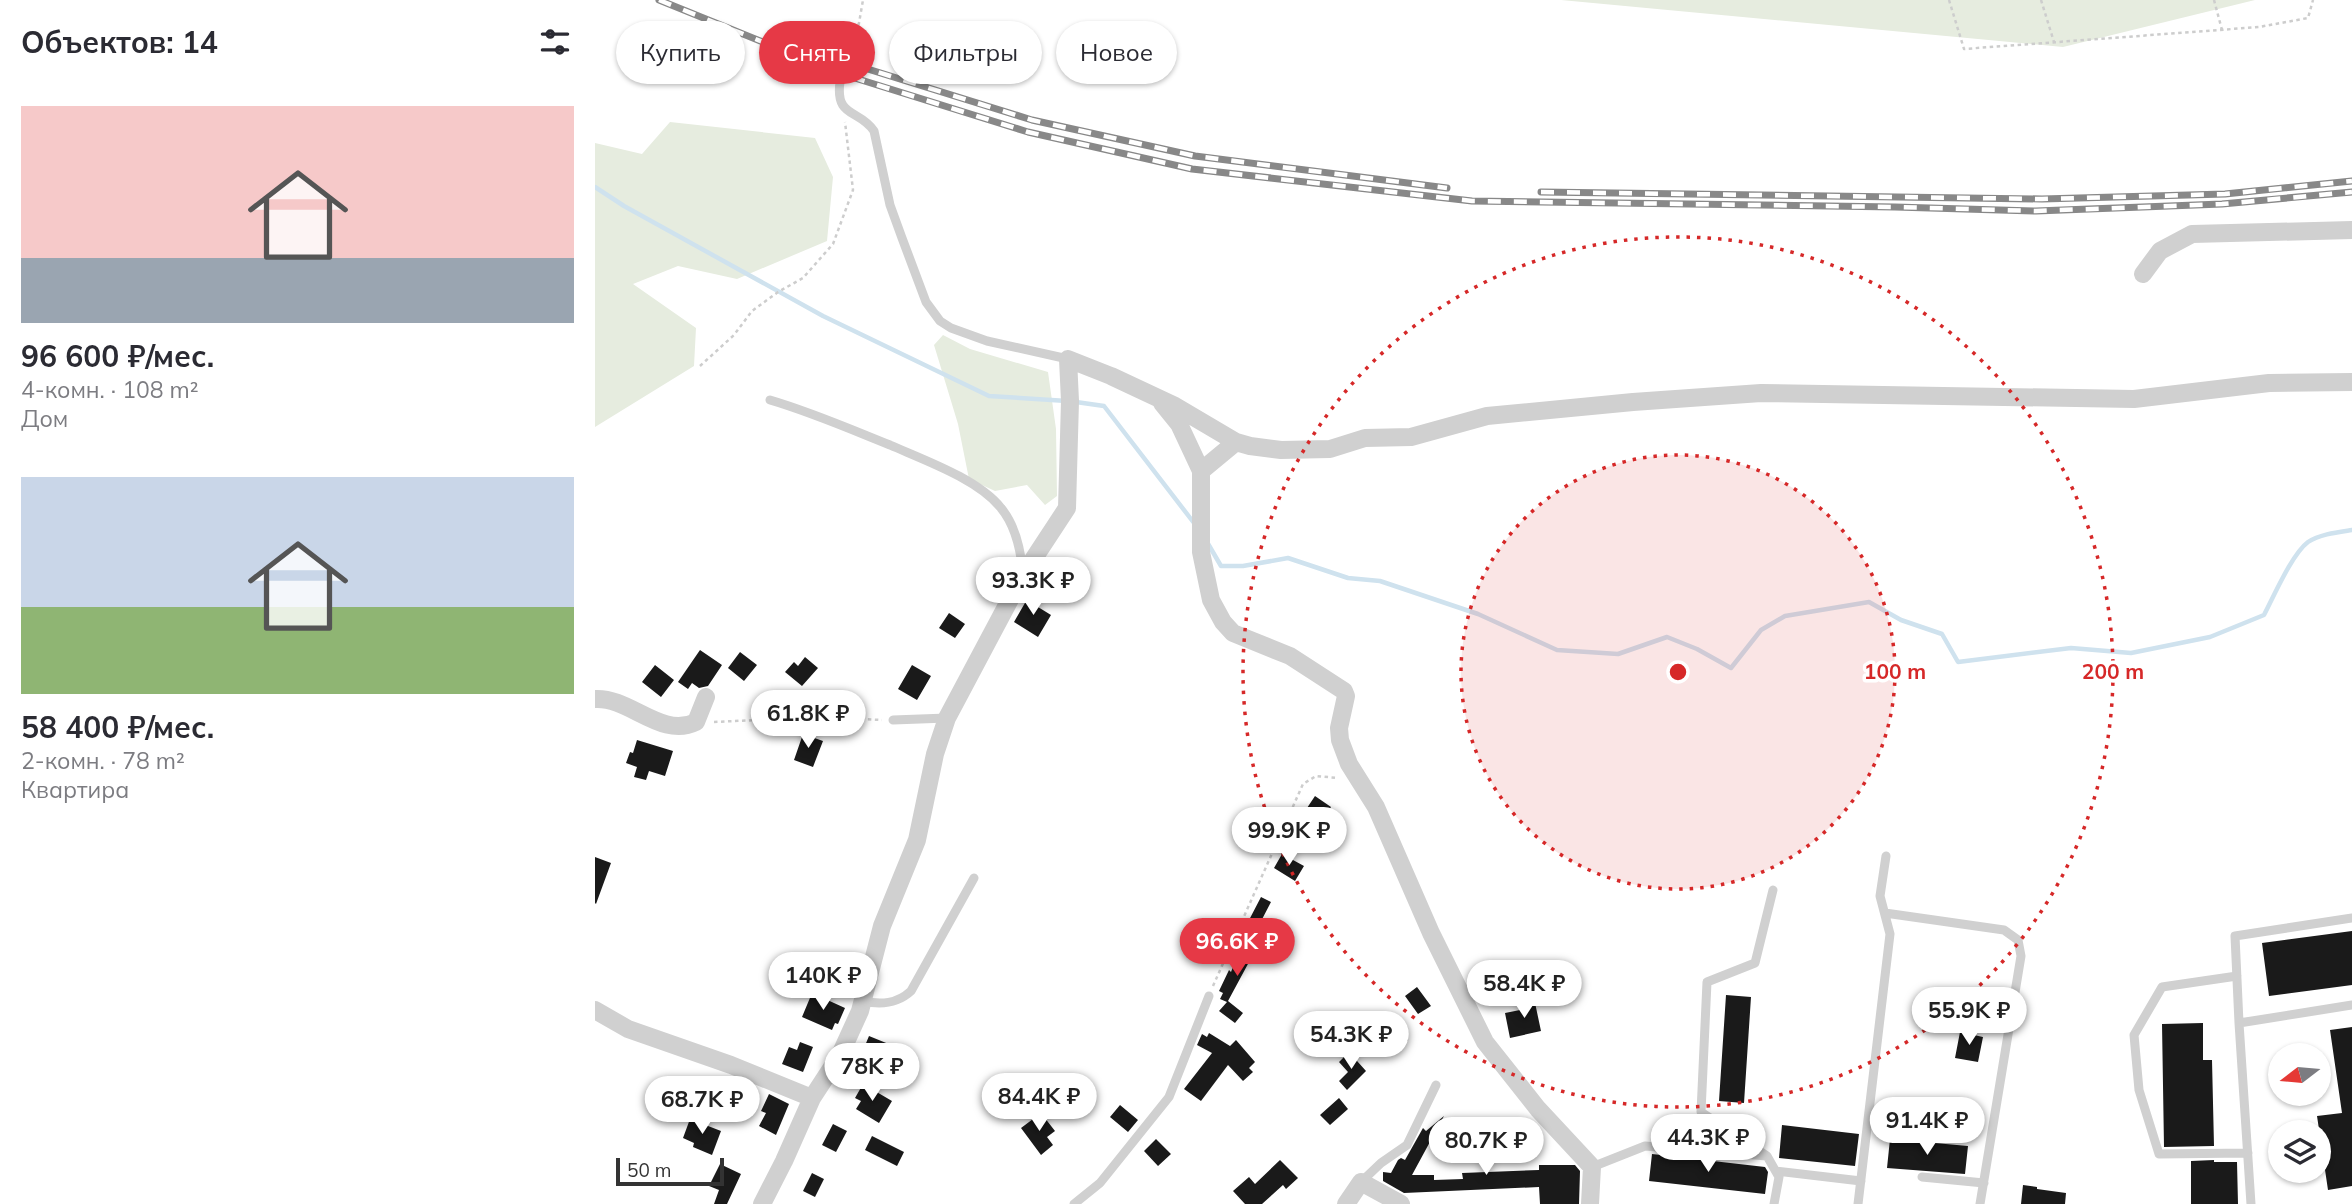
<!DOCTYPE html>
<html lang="ru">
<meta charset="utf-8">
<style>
body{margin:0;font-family:Mulish,sans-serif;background:#f2f2f3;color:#2b2b33;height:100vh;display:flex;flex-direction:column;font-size:26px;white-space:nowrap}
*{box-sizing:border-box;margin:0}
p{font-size:23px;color:#7c7c81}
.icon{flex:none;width:38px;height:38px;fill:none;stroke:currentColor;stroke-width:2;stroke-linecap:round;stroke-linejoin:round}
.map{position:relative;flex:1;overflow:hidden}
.side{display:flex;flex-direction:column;background:#fff;width:595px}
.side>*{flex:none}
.banner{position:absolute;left:21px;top:21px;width:665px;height:63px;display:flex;gap:14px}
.needle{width:46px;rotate:254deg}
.fabs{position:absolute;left:1673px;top:1043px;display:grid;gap:14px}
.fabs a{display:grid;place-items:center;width:63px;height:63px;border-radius:50%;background:#fff;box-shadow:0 2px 5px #0004;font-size:35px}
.scale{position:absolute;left:21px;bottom:18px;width:108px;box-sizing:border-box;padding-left:7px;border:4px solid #333;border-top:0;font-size:19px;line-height:24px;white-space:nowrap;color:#333;-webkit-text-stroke:5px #fff;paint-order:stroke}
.price{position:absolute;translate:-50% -60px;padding:0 16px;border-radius:24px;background:#fff;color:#222;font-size:23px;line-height:46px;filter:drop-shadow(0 2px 4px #0008)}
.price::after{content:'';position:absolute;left:50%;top:42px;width:21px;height:16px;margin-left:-10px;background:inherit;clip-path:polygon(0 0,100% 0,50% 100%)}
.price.on{background:#e63946;color:#fff}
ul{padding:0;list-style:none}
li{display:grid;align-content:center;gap:14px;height:371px;padding:0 21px}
li span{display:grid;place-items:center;height:217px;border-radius:0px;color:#555}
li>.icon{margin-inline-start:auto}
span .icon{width:126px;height:126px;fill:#fffc;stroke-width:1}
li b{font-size:30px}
h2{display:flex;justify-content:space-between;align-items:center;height:84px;padding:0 21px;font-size:30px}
.pill{padding:0 24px;border-radius:32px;background:#fff;box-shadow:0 2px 5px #0004;font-size:24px;line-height:63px}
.pill.on{background:#e63946;color:#fff}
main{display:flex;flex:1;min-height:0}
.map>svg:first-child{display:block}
</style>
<main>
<section class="side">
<h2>Объектов: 14<svg class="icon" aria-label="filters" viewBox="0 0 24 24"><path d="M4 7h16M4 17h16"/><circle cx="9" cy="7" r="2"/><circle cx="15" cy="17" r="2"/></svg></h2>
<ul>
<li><span style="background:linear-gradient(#f6c9c9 70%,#9aa5b1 0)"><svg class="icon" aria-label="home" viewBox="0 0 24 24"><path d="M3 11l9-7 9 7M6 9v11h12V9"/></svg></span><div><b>96 600 ₽/мес.</b><p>4-комн. · 108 m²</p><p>Дом</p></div></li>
<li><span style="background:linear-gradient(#c9d6e8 60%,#8fb573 0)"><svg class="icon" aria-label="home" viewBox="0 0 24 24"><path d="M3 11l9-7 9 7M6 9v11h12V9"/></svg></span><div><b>58 400 ₽/мес.</b><p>2-комн. · 78 m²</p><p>Квартира</p></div></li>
</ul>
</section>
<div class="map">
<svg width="1757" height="1204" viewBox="0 0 1757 1204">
<rect width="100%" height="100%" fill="#fff"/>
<path fill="#e6ecdf" d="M966,0H1660L1468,47Z
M75,122L220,138L238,177L232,241L142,279L83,266L38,284L101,328L99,366L0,427V143L47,154Z
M348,335L375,349L453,372L461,429L462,496L450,505L432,485L400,491L374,479L363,424L339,345Z"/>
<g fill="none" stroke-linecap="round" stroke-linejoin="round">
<path stroke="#cfe2ee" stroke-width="4.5" d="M0,187L29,206L228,316L394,396L472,401
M481,402L509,406L599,523
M612,542L626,566H648L693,558L753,578L785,581L883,614L962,650L1023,654L1072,637L1102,649L1136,668L1166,630L1190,616L1274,602L1306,620L1347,634L1363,662L1476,648L1536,653L1615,637L1669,615C1679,596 1697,554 1713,542C1725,534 1744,532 1757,530"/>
</g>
<path fill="#1a1a1a" d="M434,596L446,603L443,607L456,615L443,637L419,622Z
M354,613L370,624L360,638L344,628Z
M105,650L127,665L113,686L104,688L97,683L93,689L83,682Z
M145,652L162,665L149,681L133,668Z
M210,657L223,668L207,686L190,672L199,662L203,666Z
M60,665L79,680L66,697L47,682Z
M317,665L336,676L322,700L303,689Z
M208,734L228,741L218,767L199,760Z
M42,740L78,751L70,776L54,771L51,780L39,777L42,767L31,763L35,752L38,753Z
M720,796L736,807L727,822L710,811Z
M687,854L709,866L700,881L679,868Z
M0,857L16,863L1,904L0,903Z
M666,897L676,902L663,927L653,922Z
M1757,931V985L1674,996L1667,943Z
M650,937L664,943L656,963L654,962L633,1001L648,1013L640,1023L624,1011L632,1002L625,999L628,993L624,991L634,970L636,972Z
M822,987L836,1006L823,1014L810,996Z
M217,993L250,1008L243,1024L240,1023L237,1030L207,1017Z
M1131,995L1156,997L1149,1103L1124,1101Z
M939,998L946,1031L915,1038L910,1013L925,1010L923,1002Z
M796,1017L813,1040L790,1057L773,1035Z
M1608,1023V1060H1617L1619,1146L1569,1147L1567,1024Z
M1757,1027V1186L1733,1190L1722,1116L1747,1113L1735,1030Z
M1365,1032L1388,1037L1383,1062L1360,1058Z
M614,1033L635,1046L641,1040L660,1062L654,1068L658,1072L648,1081L633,1065L606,1101L589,1089L617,1053L602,1045L607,1034L612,1037Z
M274,1036L301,1047L296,1059L269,1048Z
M205,1042L218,1047L208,1072L187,1064L194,1047L202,1050Z
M754,1052L771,1071L752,1090L744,1081L753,1072L744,1062Z
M268,1084L297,1101L284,1123L261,1109L266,1101L260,1098Z
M174,1094L194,1104L181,1135L164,1126L171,1113L166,1111Z
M744,1098L753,1109L735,1125L725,1115Z
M525,1105L543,1120L533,1132L515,1117Z
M446,1113L460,1131L452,1137L458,1145L446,1155L426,1128Z
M849,1116L817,1175H839V1180L868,1179L867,1173L944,1170V1165H980L985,1171L984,1204H945L944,1187L809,1193L788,1181V1172L796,1173L803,1160L806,1158L810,1160L828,1128L831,1131Z
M95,1119L126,1131L117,1155L98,1147L99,1143L88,1138Z
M238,1124L252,1131L241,1152L227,1145Z
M1187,1125L1264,1134L1260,1166L1184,1158Z
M277,1136L309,1152L302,1166L270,1150Z
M561,1139L576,1154L563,1166L549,1151Z
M1295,1139L1373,1146L1370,1174L1292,1168Z
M1057,1154L1170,1167L1173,1172L1170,1194L1054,1181Z
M685,1160L703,1178L691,1189L688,1185L667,1204H650L638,1191L654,1177L660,1184Z
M1619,1160V1162H1642L1643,1204H1596V1161Z
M125,1164L146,1174L132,1204H119L124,1190L114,1186Z
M217,1173L229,1179L220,1197L208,1191Z
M1428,1185L1442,1187V1189L1471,1193L1470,1204H1426Z"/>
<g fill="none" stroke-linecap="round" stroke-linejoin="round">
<path stroke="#cdcdcd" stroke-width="2.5" stroke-dasharray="3.5 3.5" stroke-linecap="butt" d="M1354,0L1369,49L1664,27L1713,18L1718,0
M1446,0L1459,42
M1619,0L1627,30
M248,72L264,23L268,0
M105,366L139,335L157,311L183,292L208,278L238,244L258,190L250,122
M119,722L227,717L287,720
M618,986L708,784L721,776L743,778"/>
<path stroke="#d0d0d0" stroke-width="9" d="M245,82C240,118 264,109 279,131L295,205L307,238L331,302L345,321L356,328L392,341L473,359
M175,400C216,412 255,429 295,445C329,460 383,479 406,508C421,526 426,551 428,574
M298,720L352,718
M1290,913L1409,930L1423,940L1426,956L1385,1204
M1642,976L1567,987L1539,1035L1544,1090L1564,1154L1653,1153
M268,1001C286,1005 302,1004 316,991L379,878
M1644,1023L1640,936L1757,918
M1172,1156L1106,1112L1112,982L1160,963L1178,890
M997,1167L1050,1146L1172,1156L1184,1177L1179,1204
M1181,1171L1266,1181
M1327,1177L1389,1183
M766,1182L786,1163L812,1145L841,1085
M479,1204L505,1183L574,1097L614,996
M1263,1204L1295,934L1285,896L1291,856
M1656,1204L1644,1023L1757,1005"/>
<path stroke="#d0d0d0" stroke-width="18" d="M1548,274L1565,251L1597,234L1757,230
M567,403L584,424L606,471L641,442
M606,471V552L616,600L628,622L638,633L695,656L749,691L751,696L744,728L745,740L754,764L781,807L836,933L890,1042L943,1109L997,1167L995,1204
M0,699C35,697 66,739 101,722L111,697
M0,1010L33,1029L136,1065L217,1098
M167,1204L189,1161L217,1098L245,1055L265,1011L287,926L322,840L340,754L352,718L428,575L472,508L475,401L473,359L516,376L580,406L641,442L655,446L686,450L735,449L770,438L816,437L892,416L1038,402L1166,393L1539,399L1674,383L1757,382
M751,1204L766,1182L806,1204"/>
<defs>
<path id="rail" d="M64,0L247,74L433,132L597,169L877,201L1300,207L1441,211L1627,204L1757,192
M234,57L437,120L600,156L852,188
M946,192L1447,199L1630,194L1757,181"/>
</defs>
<use href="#rail" stroke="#888" stroke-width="7"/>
<use href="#rail" stroke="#fff" stroke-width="4.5" stroke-dasharray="13" stroke-linecap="butt"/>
</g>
<circle cx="1083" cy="672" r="217" fill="#d62828" fill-opacity=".12"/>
<g fill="none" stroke="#d62828" stroke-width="3.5" stroke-dasharray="3.5 7">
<circle cx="1083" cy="672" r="217"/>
<circle cx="1083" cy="672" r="435"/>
</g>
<circle cx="1083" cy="672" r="10" fill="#d62828" stroke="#fff" stroke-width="3.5"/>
<g font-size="21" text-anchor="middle" font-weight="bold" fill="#d62828" stroke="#fff" stroke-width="7" stroke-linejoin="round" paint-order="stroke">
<text x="1300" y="679">100 m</text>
<text x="1518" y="679">200 m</text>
</g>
</svg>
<div class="fabs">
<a><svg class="needle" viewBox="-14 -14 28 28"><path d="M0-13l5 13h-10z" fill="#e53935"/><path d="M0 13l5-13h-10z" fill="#7c7c81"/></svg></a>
<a><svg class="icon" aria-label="layers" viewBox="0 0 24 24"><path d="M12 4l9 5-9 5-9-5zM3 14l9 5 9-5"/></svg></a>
</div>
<div class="scale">50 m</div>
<b class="price" style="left:438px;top:617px">93.3K ₽</b>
<b class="price" style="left:213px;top:750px">61.8K ₽</b>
<b class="price" style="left:694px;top:867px">99.9K ₽</b>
<b class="price on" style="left:642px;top:978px">96.6K ₽</b>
<b class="price" style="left:228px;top:1012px">140K ₽</b>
<b class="price" style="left:929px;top:1020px">58.4K ₽</b>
<b class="price" style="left:1374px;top:1047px">55.9K ₽</b>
<b class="price" style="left:756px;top:1071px">54.3K ₽</b>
<b class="price" style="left:277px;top:1103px">78K ₽</b>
<b class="price" style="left:444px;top:1133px">84.4K ₽</b>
<b class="price" style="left:107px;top:1136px">68.7K ₽</b>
<b class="price" style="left:1332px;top:1157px">91.4K ₽</b>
<b class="price" style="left:1113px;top:1174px">44.3K ₽</b>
<b class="price" style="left:891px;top:1177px">80.7K ₽</b>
<div class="banner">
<a class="pill">Купить</a>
<a class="pill on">Снять</a>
<a class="pill">Фильтры</a>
<a class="pill">Новое</a>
</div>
</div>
</main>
